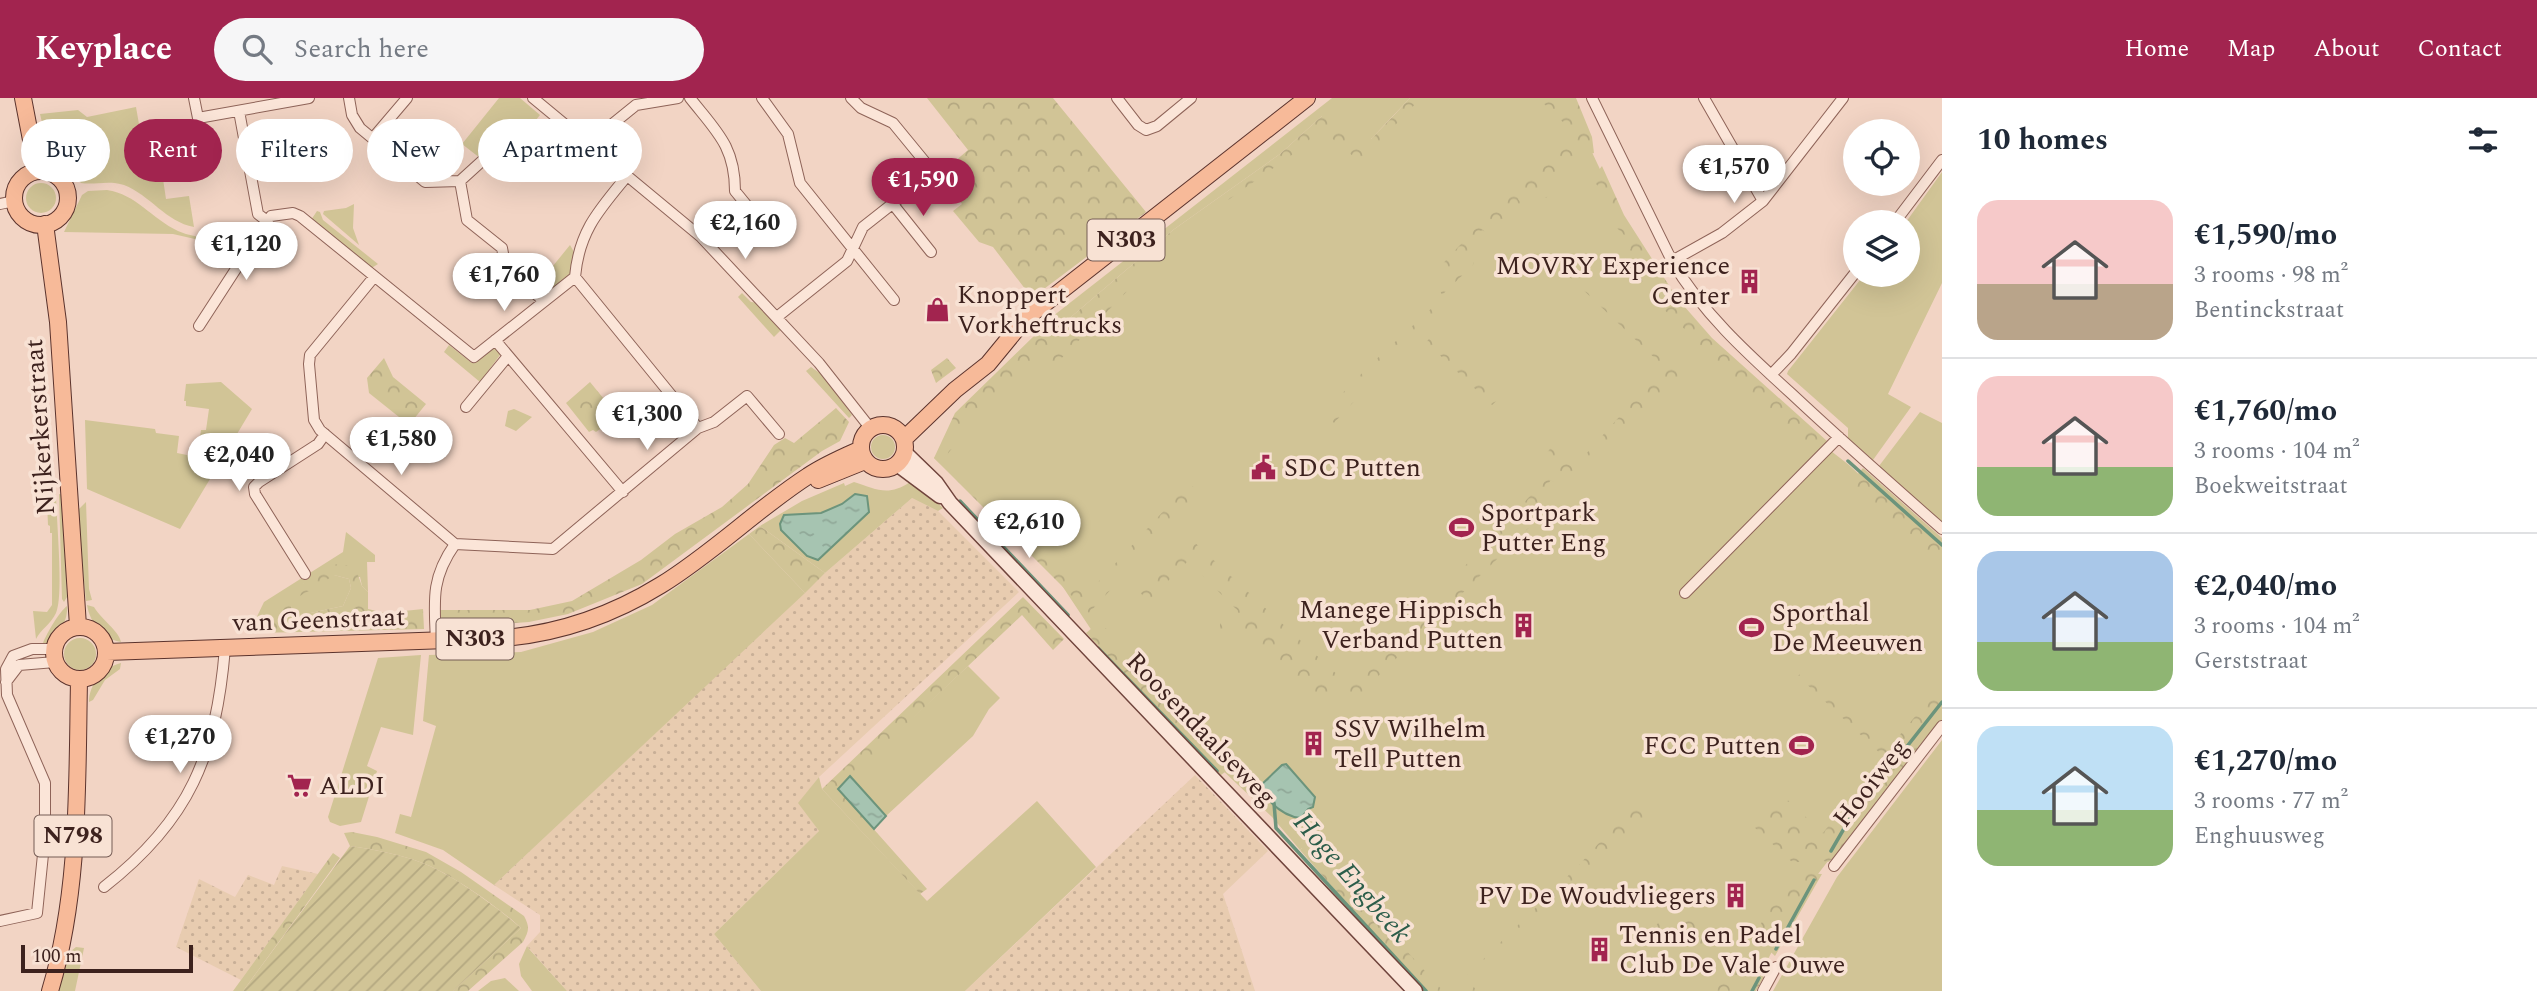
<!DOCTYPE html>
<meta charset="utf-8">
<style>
body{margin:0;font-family:Spectral,serif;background:#f6f6f7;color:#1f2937;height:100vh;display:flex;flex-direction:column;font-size:26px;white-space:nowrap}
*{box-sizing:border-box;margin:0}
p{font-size:23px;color:#747a83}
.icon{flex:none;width:38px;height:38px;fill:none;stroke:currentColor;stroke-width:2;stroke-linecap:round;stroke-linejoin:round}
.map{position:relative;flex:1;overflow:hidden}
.details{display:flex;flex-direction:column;background:#fff;width:595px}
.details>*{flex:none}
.top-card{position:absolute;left:21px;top:21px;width:665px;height:63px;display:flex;gap:14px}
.controls{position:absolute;left:1843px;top:21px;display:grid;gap:14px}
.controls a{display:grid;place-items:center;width:77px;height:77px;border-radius:50%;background:#fff;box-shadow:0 7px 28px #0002;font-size:35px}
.scale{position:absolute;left:21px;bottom:18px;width:172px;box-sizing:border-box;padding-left:7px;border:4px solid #3d221e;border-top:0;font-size:19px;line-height:24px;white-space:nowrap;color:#3d221e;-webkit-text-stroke:5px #f8e2d4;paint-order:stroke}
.price{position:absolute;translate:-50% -60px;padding:0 16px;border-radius:24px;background:#fff;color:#222;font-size:23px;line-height:46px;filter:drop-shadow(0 2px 4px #0008)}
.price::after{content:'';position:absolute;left:50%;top:42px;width:21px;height:16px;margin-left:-10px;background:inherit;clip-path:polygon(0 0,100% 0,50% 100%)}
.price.on{background:#a2244f;color:#fff}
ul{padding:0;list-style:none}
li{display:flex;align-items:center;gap:21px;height:175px;padding:0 35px}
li+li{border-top:2px solid #e0e1e3}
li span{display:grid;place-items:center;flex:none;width:196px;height:140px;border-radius:21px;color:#555}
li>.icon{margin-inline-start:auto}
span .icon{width:84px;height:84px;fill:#fffc;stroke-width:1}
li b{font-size:30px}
h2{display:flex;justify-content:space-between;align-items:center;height:84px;padding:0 35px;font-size:30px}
.chip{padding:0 24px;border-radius:32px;background:#fff;box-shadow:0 7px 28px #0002;font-size:24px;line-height:63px}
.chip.on{background:#a2244f;color:#fff}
header{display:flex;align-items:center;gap:42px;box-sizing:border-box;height:98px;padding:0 35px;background:#a2244f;color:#fff}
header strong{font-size:33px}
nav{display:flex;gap:38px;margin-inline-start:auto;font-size:24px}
.search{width:490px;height:63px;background:#f6f6f7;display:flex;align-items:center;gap:18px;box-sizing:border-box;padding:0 24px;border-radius:38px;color:#747a83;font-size:26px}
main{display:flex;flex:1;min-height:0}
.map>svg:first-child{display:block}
</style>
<header>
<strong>Keyplace</strong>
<div class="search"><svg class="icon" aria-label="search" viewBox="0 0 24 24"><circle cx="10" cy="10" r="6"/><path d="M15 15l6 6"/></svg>Search here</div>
<nav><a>Home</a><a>Map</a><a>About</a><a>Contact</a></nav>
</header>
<main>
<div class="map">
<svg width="1942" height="893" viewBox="0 0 1942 893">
<defs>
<pattern id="farmland-dots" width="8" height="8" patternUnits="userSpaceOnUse" patternTransform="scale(1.75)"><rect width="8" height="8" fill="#e8ccb0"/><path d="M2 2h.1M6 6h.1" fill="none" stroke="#c8af97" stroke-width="1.8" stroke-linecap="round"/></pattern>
<pattern id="forest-crowns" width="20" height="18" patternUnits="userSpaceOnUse" patternTransform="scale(1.75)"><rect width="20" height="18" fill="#d1c496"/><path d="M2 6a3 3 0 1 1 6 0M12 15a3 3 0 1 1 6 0" fill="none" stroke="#b4a881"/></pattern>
<pattern id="garden-furrows" width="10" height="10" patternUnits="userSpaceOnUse" patternTransform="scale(1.75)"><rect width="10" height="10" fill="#d1c496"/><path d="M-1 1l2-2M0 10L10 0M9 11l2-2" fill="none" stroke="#b4a881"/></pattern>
<pattern id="water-ripples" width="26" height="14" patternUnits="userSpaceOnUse" patternTransform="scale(1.75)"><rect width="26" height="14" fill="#a6c4b1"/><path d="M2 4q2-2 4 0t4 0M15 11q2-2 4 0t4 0" fill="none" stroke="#90a898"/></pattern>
</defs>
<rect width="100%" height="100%" fill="#f2d4c4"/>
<path fill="url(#farmland-dots)" d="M912,400L938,413L1019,494L819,679L799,705L819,733L714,836L761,893H567L527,848L540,834V817L494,787L825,475Z
M1195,677L1268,753L1223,796L1255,893H965Z
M282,768L318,776L241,882L176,849L199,781L235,799L248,777L274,787Z"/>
<path fill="#d1c496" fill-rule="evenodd" d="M499,0H520L540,17L512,52L486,57L480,60L462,46Z
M1332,0H1410L1371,41L1412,0H1558L1590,50L1630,135L1674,214L1772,307L1849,367L1942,455V614L1802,797L1751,893H1436L1302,750L1300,752L1272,719L1218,668L1098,542L1051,471L934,360L1035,245L1052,253L1157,152L1322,24L1359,49L1322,18L1280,56L1173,132L1051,236L1035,237L1039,229Z
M136,9L144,55L159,54L166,101L189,98L194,129C166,124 150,97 124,87C109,82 95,87 81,85L54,56L51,49H48L40,16L78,12L87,19Z
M576,46L607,71L615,73L608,81L572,51Z
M1942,74V185L1888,296L1911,309L1873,362L1848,340V330L1787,276L1788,273L1864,177H1908L1906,124Z
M26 100a15 15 0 1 1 30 0a15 15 0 1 1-30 0Z
M107,92C136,96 152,121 178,133C198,142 227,141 248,144L243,152L173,136L64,134L82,97L88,93Z
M354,106L353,130L359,147L323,116L324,113L346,110Z
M317,113L320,114L323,122L378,166L370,171L311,122Z
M570,147L574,154L570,177L547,194L542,195L535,190Z
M742,195L751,204L758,205L782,231L774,239L738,199Z
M449,247L472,265L492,251H497L500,257L480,284L444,254Z
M811,269L824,278L852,317L849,320L806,273Z
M221,284L252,311L180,431L87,391L85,322L155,331L156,335L179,338L177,355L197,359L201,332H206L209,311L186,308V303H184L186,286Z
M514,311L532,319L516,333L505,328L508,313Z
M1920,314L1942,325V425L1879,368Z
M871 349a12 12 0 1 1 24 0a12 12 0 1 1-24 0Z
M854,384C876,391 888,399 910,384L915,389L918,387L943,410L938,413L912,400L825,475L760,428L802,403L844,385L845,388ZM847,403L869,414L818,462L807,458L781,432L780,426L785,417L821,415Z
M56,395C56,420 64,496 56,515C51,526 41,531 36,541L33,513L47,514L52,507V435H50V428L48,427L47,403Z
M59,396L63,397L67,499L64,504L62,501Z
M86,404L89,491L92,502L86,503L77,413Z
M346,434L375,457V464H367L368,494L362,488L360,479L334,477L349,481L351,490L343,508L292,519L291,506L304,485L279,511L258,521V535H249L264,504L343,454Z
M749,436L805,495L494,787L443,752L395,735L400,716L411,719L436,628L423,623L429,557L521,554L593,534L652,507Z
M87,507L94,509C101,521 119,533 121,544C103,541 90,525 87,507Z
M67,508C68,526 58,532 50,547L43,545C47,535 59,514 67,508Z
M64 556a16 16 0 1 1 32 0a16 16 0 1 1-32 0Z
M421,557L413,637L381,629L367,668L377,673L361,724L340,728L330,724L328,719L378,560Z
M121,565L120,571L105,582L93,602L89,604C89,586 103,570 121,565Z
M968,568L1000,600L989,611L973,638L886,718L850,678Z
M1942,642V893H1773L1837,779Z
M819,679L822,691L927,803L1037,703L1096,769L965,893H761L714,836L819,733L798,705Z
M527,848L530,852L567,893H532L521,878L519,866Z
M76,849L84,850L75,893H58L66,857Z
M505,880L519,893H478L491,883Z"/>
<path fill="url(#forest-crowns)" d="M927,0H1053L1146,114L1032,200L993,149L979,144L953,113L962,106L939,77L968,52Z
M1410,0H1421L1360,64L1321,31L1296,54L1190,129L1050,272L1036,259L972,325L946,358L1089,494L1182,393L1178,389L1186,381L1197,393L1183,414L1089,515L934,360L955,315L1035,237L1051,236L1173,132L1280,56L1322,18H1326L1360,49L1366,47Z
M1538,0H1576L1592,39L1594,55L1586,57L1546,100L1531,87L1518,101L1522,106L1492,138L1482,132L1467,148L1475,156L1473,167L1442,197L1438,188L1440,182L1434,175L1569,30Z
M1602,68L1624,117L1677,200L1712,240L1827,343L1823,350H1811L1705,251L1698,257L1689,250L1696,242L1653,201L1656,197L1640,182L1642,179L1622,160L1631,150L1626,146L1629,142L1616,129L1621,122L1601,104L1606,98L1592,81Z
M1536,136L1684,276V281L1652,315L1646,310L1568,395L1551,382L1542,393L1554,405L1348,608L1333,593L1317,610L1240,536L1220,533V523L1232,521L1238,513L1188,463L1148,503L1133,487L1145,475L1154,481L1192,442L1342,581L1350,586L1356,585L1557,369L1545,357L1554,346L1576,367L1664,269L1531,142Z
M1434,208H1439L1443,214L1425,234L1421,231L1334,325L1324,314L1370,267Z
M1437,233L1503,297L1492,307L1426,244Z
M384,260L393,279L426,306L409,327L369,295L367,280Z
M947,260L956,270L936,285L931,272Z
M590,284L618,318L596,334L593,332L589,334L566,305Z
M836,310L849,324L840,343L822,353L642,486L568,516L529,524L442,530L440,512H530L572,503L641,462L675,436L722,409L748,386L774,347L785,340L794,345Z
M1863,370L1942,440V472L1850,385Z
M760,428L825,475L805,495L749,436Z
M340,466L355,469L362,488L368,494V511L385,515L423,511L424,531L258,535V521L264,513L278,511L286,494L304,485L309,493C297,499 288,504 292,519L343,508L351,490L349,481L334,477L316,489L311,480L331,467Z
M1023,499L1064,541L1053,552L1022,517L838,691L927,791L920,796L822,691Z
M1098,525L1111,534L1108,541L1113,547L1218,658L1222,660L1226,657L1236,666L1221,677L1086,535Z
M1805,571L1889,650L1942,586V623L1839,756L1828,764L1810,760L1800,764H1792L1754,729L1751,723L1777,692L1823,735L1883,658L1798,578Z
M1639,701L1651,713L1493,866L1473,888L1477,893H1451L1579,767Z
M352,734L377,739L426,754L461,774L524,818C530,829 529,833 523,844L468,893H453L521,830C498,809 458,781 430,768C405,757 377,752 350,748L344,735Z
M1308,744L1443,893H1423L1300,752Z
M333,755L340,760L243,893H233Z
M1801,775L1822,776L1775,858L1756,840C1764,815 1777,786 1801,775Z
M1680,800L1711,831L1714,829L1764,879L1756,893H1708L1707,851L1649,850L1642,847L1646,839Z"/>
<path fill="url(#garden-furrows)" d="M350,748C377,752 405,757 430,768C458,781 498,810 521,830L453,893H243Z"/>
<path fill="url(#water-ripples)" stroke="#6c947c" stroke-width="2" d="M855,396L867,398L869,414L818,462L807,458L781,432L780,426L784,417L821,415L842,406Z
M1286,666L1315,699L1313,709L1308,711L1301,720C1285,719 1270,705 1260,692V688L1282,667Z
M850,678L886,718L874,731L838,691Z"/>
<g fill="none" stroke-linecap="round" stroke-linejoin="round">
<path stroke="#6c947c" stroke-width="3.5" d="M1848,363L1942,447
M960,403L1068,517
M1098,550L1217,673
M1274,705L1276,730L1426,893
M1831,753L1849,722L1942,604
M1776,851L1814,782
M1752,893L1759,880"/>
<defs>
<path id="street" d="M194,0L198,20L309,0
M349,0L352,17L360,30L425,84L460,83L482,63
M533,0L701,139L819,265L871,331
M690,0C716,33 735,48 735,93L753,115
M762,0L788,36L800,85L894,202
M1117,0L1138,27L1146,32L1157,28L1191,0
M1592,0L1672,163C1703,216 1749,257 1794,298C1842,343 1892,387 1942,431
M1704,0L1763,103
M239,13L258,116L267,123L271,118L293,115L300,118L474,259L575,179C579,133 599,112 627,78
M373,40L407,0
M589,45L636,7L678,0
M460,83L467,122L502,150L506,172L543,202
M892,105L931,154
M0,106L14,103
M1895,124L1942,62
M1672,163L1722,135L1763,103L1843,0
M374,179L310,257L309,266L314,322L320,332L455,446C431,480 434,502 436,543
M777,219L847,163L863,129L924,81L928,71L925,64L893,25L861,10L851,0
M199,228L267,123
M495,242L623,394
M1771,277L1791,256L1855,175
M466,309L508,258
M698,330L714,324L747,298L779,336
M455,446L553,451L698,330L575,179
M305,476L255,396L254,389L259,384L318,346L325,336
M1685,495L1839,339
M6,584L19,567L55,564
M1834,768L1942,628
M104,789C190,722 216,657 225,550
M0,823L37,815L45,737V685L7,597L6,571L13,558L32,551H54
M1763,893L1776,869"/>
<path id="secondary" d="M905,355L936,385L950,405L1415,893
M897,366L940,398"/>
<path id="primary" d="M23,0L37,73
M14 100a27 27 0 1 1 54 0a27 27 0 1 1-54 0Z
M45,126L58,224L78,528
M861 349a22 22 0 1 1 44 0a22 22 0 1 1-44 0Z
M904,341L955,292L988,266L1025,221L1307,0
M818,382L865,363
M54 555a26 26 0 1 1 52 0a26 26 0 1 1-52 0Z
M107,554L505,540C560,535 614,516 661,487C713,455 757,411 808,378C824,367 843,359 861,351
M50,893C80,794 77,685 79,582"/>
</defs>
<use href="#street" stroke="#8e6358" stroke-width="12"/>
<use href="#secondary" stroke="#70443c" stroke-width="17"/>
<use href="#primary" stroke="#5b332d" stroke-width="18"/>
<use href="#street" stroke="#fbe5d8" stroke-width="10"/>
<use href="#secondary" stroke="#fbe5d8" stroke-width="14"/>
<use href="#primary" stroke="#f7ba99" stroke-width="16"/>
</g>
<defs>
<symbol id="building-bare" viewBox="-9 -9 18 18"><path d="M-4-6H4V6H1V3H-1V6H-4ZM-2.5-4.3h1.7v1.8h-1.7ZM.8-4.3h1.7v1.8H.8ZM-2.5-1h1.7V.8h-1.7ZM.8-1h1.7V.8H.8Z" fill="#a2244f" stroke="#f8e2d4" stroke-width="2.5" paint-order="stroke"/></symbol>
<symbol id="shop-bare" viewBox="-9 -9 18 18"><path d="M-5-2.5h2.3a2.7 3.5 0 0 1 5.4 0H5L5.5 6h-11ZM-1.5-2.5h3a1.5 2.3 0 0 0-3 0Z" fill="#a2244f" stroke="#f8e2d4" stroke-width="2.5" paint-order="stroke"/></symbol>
<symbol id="civic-bare" viewBox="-9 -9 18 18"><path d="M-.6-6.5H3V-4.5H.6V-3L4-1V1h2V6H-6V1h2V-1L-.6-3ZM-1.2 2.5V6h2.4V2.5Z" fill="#a2244f" stroke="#f8e2d4" stroke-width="2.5" paint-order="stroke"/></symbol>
<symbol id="stadium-bare" viewBox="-9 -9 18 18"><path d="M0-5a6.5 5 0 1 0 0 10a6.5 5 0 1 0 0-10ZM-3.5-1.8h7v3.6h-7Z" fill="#a2244f" stroke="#f8e2d4" stroke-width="2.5" paint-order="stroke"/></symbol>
<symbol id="supermarket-bare" viewBox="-9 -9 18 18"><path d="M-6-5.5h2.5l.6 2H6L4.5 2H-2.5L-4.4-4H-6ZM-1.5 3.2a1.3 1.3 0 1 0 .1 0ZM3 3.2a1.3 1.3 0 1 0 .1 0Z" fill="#a2244f" stroke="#f8e2d4" stroke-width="2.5" paint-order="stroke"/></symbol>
</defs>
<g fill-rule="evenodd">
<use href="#building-bare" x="1732" y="166" width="35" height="35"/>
<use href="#shop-bare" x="920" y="194" width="35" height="35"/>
<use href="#civic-bare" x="1246" y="352" width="35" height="35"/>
<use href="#stadium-bare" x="1444" y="412" width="35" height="35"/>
<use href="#building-bare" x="1506" y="510" width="35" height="35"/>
<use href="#stadium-bare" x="1734" y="512" width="35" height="35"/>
<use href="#building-bare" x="1296" y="628" width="35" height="35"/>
<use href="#stadium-bare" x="1784" y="630" width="35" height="35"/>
<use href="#supermarket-bare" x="282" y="670" width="35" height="35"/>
<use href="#building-bare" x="1718" y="780" width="35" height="35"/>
<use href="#building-bare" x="1582" y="834" width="35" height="35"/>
</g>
<g text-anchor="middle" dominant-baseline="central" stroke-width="7" stroke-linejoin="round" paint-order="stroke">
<g fill="#f8e2d4" stroke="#755c55" stroke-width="2">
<rect x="1087.5" y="121.5" width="77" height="41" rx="5"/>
<rect x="436.5" y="520.5" width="77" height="41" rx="5"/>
<rect x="34.5" y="717.5" width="77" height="41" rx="5"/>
</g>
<g font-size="24" font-weight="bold" fill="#3d221e">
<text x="1126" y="142">N303</text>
<text x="475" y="541">N303</text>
<text x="73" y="738">N798</text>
</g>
<g font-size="26" fill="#3d221e" stroke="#f8e2d4" text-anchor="start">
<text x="1730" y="168" text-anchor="end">MOVRY Experience<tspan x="1730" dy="30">Center</tspan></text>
<text x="957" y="197">Knoppert<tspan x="957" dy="30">Vorkheftrucks</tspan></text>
<text x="1284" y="370">SDC Putten</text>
<text x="1481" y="415">Sportpark<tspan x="1481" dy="30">Putter Eng</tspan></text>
<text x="1503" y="512" text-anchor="end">Manege Hippisch<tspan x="1503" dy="30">Verband Putten</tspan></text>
<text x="1772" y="515">Sporthal<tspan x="1772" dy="30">De Meeuwen</tspan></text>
<text x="1334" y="631">SSV Wilhelm<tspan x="1334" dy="30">Tell Putten</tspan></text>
<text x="1781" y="648" text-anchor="end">FCC Putten</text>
<text x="319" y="688">ALDI</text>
<text x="1716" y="798" text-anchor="end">PV De Woudvliegers</text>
<text x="1619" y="837">Tennis en Padel<tspan x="1619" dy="30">Club De Vale Ouwe</tspan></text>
</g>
<g font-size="26" fill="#3d221e" stroke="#f8e2d4">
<text transform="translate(40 329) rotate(-94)">Nijkerkerstraat</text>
<text transform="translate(319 522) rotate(-2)">van Geenstraat</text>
<text transform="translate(1201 631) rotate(46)">Roosendaalseweg</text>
<text transform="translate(1871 685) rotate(-52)">Hooiweg</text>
</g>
<g font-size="28" font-style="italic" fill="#2c5d4a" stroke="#f8e2d4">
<text transform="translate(1352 780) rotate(49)">Hoge Engbeek</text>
</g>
</g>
</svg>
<div class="controls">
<a><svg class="icon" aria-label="locate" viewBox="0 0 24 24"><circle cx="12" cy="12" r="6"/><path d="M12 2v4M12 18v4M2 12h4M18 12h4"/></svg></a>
<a><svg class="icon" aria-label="layers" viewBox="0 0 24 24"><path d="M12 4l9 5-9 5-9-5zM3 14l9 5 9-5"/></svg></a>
</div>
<div class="scale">100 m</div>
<b class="price" style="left:1734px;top:107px">€1,570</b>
<b class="price on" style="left:923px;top:120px">€1,590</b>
<b class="price" style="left:745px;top:163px">€2,160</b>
<b class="price" style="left:246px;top:184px">€1,120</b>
<b class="price" style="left:504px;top:215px">€1,760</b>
<b class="price" style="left:647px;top:354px">€1,300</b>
<b class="price" style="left:401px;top:379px">€1,580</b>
<b class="price" style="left:239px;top:395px">€2,040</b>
<b class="price" style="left:1029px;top:462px">€2,610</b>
<b class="price" style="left:180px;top:677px">€1,270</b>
<div class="top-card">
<a class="chip">Buy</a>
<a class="chip on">Rent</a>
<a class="chip">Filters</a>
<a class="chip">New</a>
<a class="chip">Apartment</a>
</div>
</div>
<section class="details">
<h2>10 homes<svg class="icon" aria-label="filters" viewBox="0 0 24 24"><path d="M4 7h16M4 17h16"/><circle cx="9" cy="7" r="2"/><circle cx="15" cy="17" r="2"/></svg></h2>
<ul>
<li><span style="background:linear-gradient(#f6c9c9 60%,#b9a48a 0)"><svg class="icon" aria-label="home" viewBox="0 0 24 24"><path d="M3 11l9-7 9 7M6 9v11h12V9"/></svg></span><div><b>€1,590/mo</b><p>3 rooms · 98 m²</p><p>Bentinckstraat</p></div></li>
<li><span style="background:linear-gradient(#f6c9c9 65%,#8fb573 0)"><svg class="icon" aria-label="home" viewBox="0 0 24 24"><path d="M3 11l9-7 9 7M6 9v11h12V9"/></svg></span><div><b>€1,760/mo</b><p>3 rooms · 104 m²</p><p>Boekweitstraat</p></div></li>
<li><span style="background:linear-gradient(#a9c7e8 65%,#8fb573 0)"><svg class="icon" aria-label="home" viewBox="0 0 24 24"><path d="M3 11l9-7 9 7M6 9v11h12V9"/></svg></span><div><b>€2,040/mo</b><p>3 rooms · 104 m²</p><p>Gerststraat</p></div></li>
<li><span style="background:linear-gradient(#bfe0f5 60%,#8fb573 0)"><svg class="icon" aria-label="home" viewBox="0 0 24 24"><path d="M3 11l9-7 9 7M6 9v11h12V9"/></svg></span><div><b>€1,270/mo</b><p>3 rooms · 77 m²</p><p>Enghuusweg</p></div></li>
</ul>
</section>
</main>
